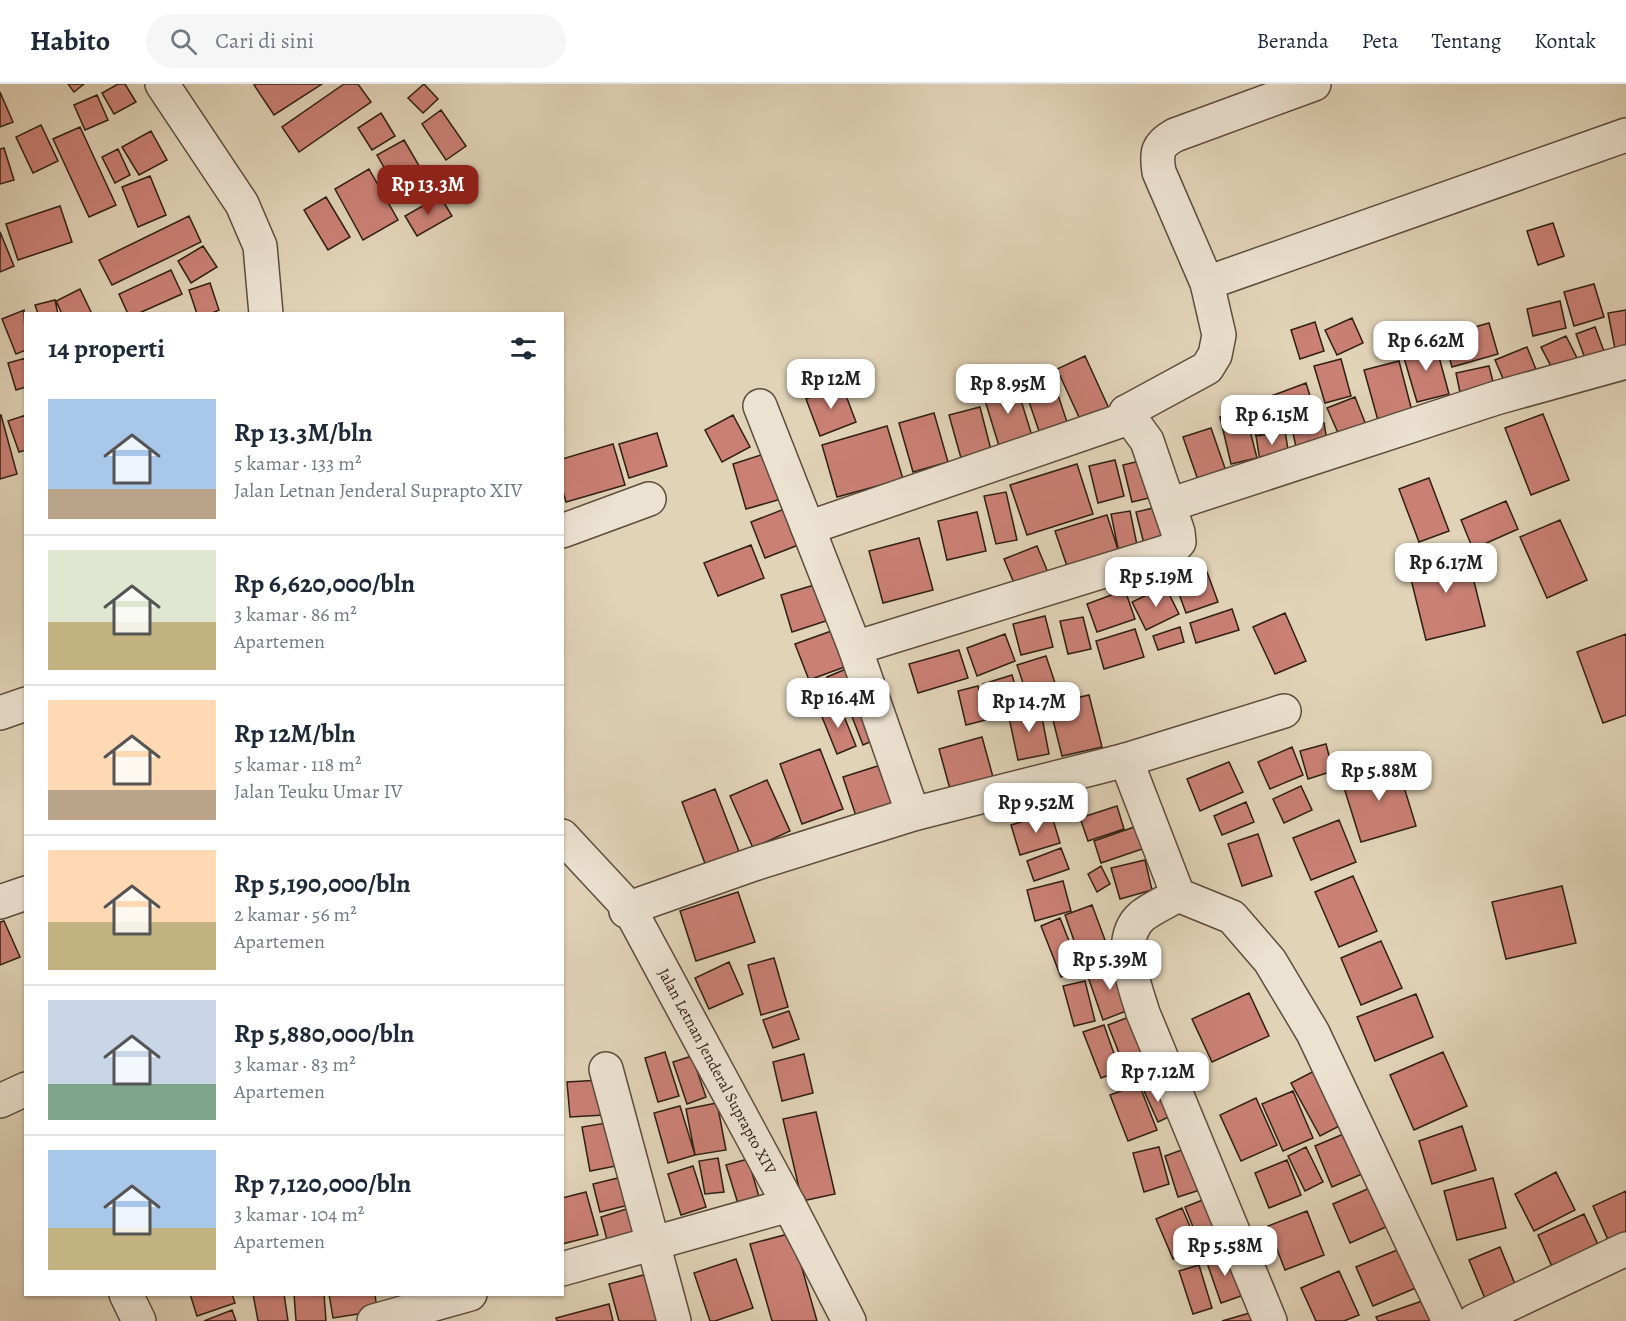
<!DOCTYPE html>
<html lang="id">
<meta charset="utf-8">
<style>
body{margin:0;font-family:Alegreya,serif;background:#f6f6f7;color:#1f2937;height:100vh;display:flex;flex-direction:column;font-size:22px;white-space:nowrap}
*{box-sizing:border-box;margin:0}
p{font-size:20px;color:#747a83}
.icon{flex:none;width:33px;height:33px;fill:none;stroke:currentColor;stroke-width:2;stroke-linecap:round;stroke-linejoin:round}
.map{position:relative;flex:1;overflow:hidden}
.sheet{position:absolute;left:24px;top:228px;width:540px;height:984px;display:flex;flex-direction:column;background:#fff;border-radius:0px;box-shadow:0 2px 4px #0004}
.sheet>*{flex:none}
.price{position:absolute;translate:-50% -51px;padding:0 14px;border-radius:12px;background:#fff;color:#222;font-size:20px;line-height:39px;filter:drop-shadow(0 2px 3px #0008)}
.price::after{content:'';position:absolute;left:50%;top:36px;width:18px;height:14px;margin-left:-9px;background:inherit;clip-path:polygon(0 0,100% 0,50% 100%)}
.price.selected{background:#8f2418;color:#fff}
ul{padding:0;list-style:none}
li{display:flex;align-items:center;gap:18px;height:150px;padding:0 24px}
li+li{border-top:2px solid #e0e1e3}
li span{display:grid;place-items:center;flex:none;width:168px;height:120px;border-radius:0px;color:#555}
li>.icon{margin-inline-start:auto}
span .icon{width:72px;height:72px;fill:#fffc;stroke-width:1}
li b{font-size:26px}
h2{display:flex;justify-content:space-between;align-items:center;height:72px;padding:0 24px;font-size:26px}
header{display:flex;align-items:center;gap:36px;box-sizing:border-box;height:84px;padding:0 30px;background:#fff;border-bottom:2px solid #e0e1e3}
header strong{font-size:28px}
nav{display:flex;gap:33px;margin-inline-start:auto;font-size:21px}
.search{width:420px;height:54px;background:#f6f6f7;display:flex;align-items:center;gap:15px;box-sizing:border-box;padding:0 21px;border-radius:33px;color:#747a83;font-size:22px}
.map>svg:first-child{display:block}
</style>
<header>
<strong>Habito</strong>
<div class="search"><svg class="icon" aria-label="search" viewBox="0 0 24 24"><circle cx="10" cy="10" r="6"/><path d="M15 15l6 6"/></svg>Cari di sini</div>
<nav><a>Beranda</a><a>Peta</a><a>Tentang</a><a>Kontak</a></nav>
</header>
<div class="map">
<svg width="1626" height="1237" viewBox="0 0 1626 1237">
<rect width="100%" height="100%" fill="#e1d3b8"/>
<filter id="stains"><feTurbulence type="fractalNoise" baseFrequency=".00333" numOctaves="4"/><feColorMatrix values="0 0 0 0 .2 0 0 0 0 .09 0 0 0 0 .02 0 0 0 .5 -.17"/></filter>
<radialGradient id="worn" r=".72"><stop offset=".6" stop-color="#630" stop-opacity="0"/><stop offset="1" stop-color="#630" stop-opacity=".3"/></radialGradient>
<path fill="#ca8075" stroke="#301f12" stroke-width="1.5" d="M68,0H84L74,8Z
M118,0H125L136,18L114,30L102,9Z
M256,0H322L274,31L254,1Z
M344,0H358L371,18L299,68L282,43Z
M424,0L438,15L423,29L408,14Z
M0,8L13,38L0,43Z
M97,11L108,36L85,46L74,21Z
M441,26L466,62L446,76L422,40Z
M381,29L395,52L372,66L358,44Z
M41,41L58,77L33,89L16,53Z
M80,43L116,121L89,133L53,55Z
M151,47L167,76L139,91L122,63Z
M404,56L425,92L398,108L377,71Z
M4,64L14,96L0,100V65Z
M118,65L130,91L115,99L102,73Z
M369,85L398,136L363,156L335,105Z
M150,92L166,131L138,143L122,103Z
M440,112L452,132L417,152L405,132Z
M326,113L350,153L328,166L304,126Z
M60,122L72,158L18,176L6,140Z
M189,132L201,158L112,201L99,176Z
M1553,139L1564,172L1538,181L1527,147Z
M0,148L14,182L0,188Z
M203,162L217,183L191,199L178,177Z
M171,186L182,210L137,230H128L119,210Z
M210,199L219,226L210,230H197L189,206Z
M1594,200L1604,233L1574,242L1564,208Z
M80,205L92,230H62L56,217Z
M55,216L58,230H38L35,221Z
M1560,217L1566,244L1533,252L1527,225Z
M24,226L26,266L16,270L2,235Z
M1626,226V263L1615,265L1608,229Z
M1352,234L1363,259L1337,271L1325,246Z
M1315,238L1324,267L1300,275L1291,246Z
M1489,239L1498,270L1452,283L1443,252Z
M1595,243L1605,270L1586,277L1576,250Z
M1566,252L1577,274L1553,286L1541,263Z
M1435,258L1449,310L1417,318L1402,267Z
M1527,263L1539,293L1508,306L1495,276Z
M1085,272L1111,329L1083,342L1057,285Z
M26,274V303L16,306L8,279Z
M1341,275L1351,312L1325,319L1314,282Z
M1399,277L1413,331L1379,340L1364,286Z
M1489,282L1495,306L1461,313L1456,289Z
M1051,290L1068,341L1040,350L1023,300Z
M1306,299L1314,325L1283,336L1274,311Z
M1016,300L1032,352L999,362L983,310Z
M842,301L856,338L820,352L806,315Z
M1274,311L1284,344L1256,352L1246,319Z
M1355,313L1366,341L1339,351L1327,324Z
M980,323L991,366L961,374L949,331Z
M1245,327L1257,374L1231,380L1220,333Z
M934,329L948,378L913,388L899,339Z
M1543,330L1569,396L1531,411L1505,344Z
M1,331L17,390L0,395V331Z
M26,331V366L19,368L8,337Z
M733,331L750,363L722,378L705,346Z
M1324,339L1328,363L1297,368L1292,344Z
M887,342L903,395L837,413L822,361Z
M1211,344L1227,390L1199,399L1183,353Z
M1285,347L1289,372L1260,377L1256,352Z
M657,349L667,382L629,394L619,360Z
M613,360L625,401L566,418L562,404V375Z
M767,369L781,415L746,425L733,380Z
M1115,376L1124,412L1098,419L1089,382Z
M1144,376L1153,413L1132,418L1123,381Z
M1077,380L1093,430L1027,451L1010,401Z
M1429,394L1449,447L1419,458L1399,405Z
M1006,408L1017,456L996,460L984,412Z
M1506,417L1518,445L1473,465L1461,436Z
M792,422L806,458L765,474L751,438Z
M1162,422L1171,457L1145,464L1136,428Z
M1130,427L1138,466L1119,469L1111,430Z
M977,428L986,467L947,476L938,437Z
M1107,431L1119,469L1068,485L1055,447Z
M1560,436L1587,496L1547,514L1520,453Z
M919,454L933,506L883,519L869,467Z
M751,461L764,494L718,512L704,479Z
M1037,462L1049,491L1016,504L1004,475Z
M1466,465L1485,542L1426,556L1407,479Z
M1207,488L1218,518L1186,529L1175,499Z
M824,498L835,534L792,548L781,511Z
M1165,502L1179,530L1146,546L1132,518Z
M1125,506L1135,535L1097,548L1087,520Z
M1232,525L1239,546L1196,559L1190,539Z
M1285,529L1306,577L1275,590L1253,543Z
M1045,532L1053,563L1021,571L1013,540Z
M1083,533L1091,565L1068,570L1060,537Z
M1180,543L1184,558L1158,566L1153,552Z
M837,545L850,581L809,596L795,560Z
M1135,545L1144,573L1104,585L1096,557Z
M1005,550L1015,577L977,592L967,564Z
M1626,550V631L1603,639L1577,568Z
M959,566L968,594L918,609L909,580Z
M1046,572L1056,602L1027,611L1017,581Z
M853,582L863,605L836,616L827,593Z
M1012,591L1020,618L991,626L983,600Z
M978,602L986,636L966,641L958,607Z
M1089,611L1102,663L1062,672L1049,620Z
M865,618L879,654L863,661L849,625Z
M839,620L856,662L837,670L820,628Z
M1040,623L1049,670L1018,676L1008,629Z
M982,653L993,693L950,705L939,665Z
M1326,660L1333,687L1308,695L1300,667Z
M1292,663L1303,691L1270,705L1258,678Z
M820,665L843,725L802,740L780,680Z
M1396,677L1416,742L1361,758L1341,694Z
M1229,678L1243,708L1200,727L1187,695Z
M884,680L898,722L857,735L843,693Z
M767,696L790,747L753,764L730,712Z
M1301,702L1312,726L1284,739L1273,715Z
M715,705L740,770L706,782L682,718Z
M1246,718L1254,738L1222,751L1214,732Z
M1117,722L1124,745L1088,757L1080,734Z
M1051,729L1060,759L1020,771L1011,741Z
M1339,736L1356,778L1311,796L1293,754Z
M1137,742L1145,764L1101,779L1094,757Z
M1258,750L1272,792L1242,802L1228,760Z
M1061,764L1069,785L1034,797L1027,777Z
M1145,776L1152,806L1120,815L1111,784Z
M1101,782L1110,800L1097,808L1088,790Z
M1353,792L1377,847L1339,863L1315,808Z
M1063,797L1071,827L1035,837L1027,806Z
M1562,802L1576,859L1506,875L1492,818Z
M738,808L755,858L696,877L680,827Z
M1092,821L1105,856L1077,865L1065,831Z
M1060,834L1080,885L1061,893L1041,842Z
M4,837L20,873L0,881V838Z
M1381,857L1402,904L1361,921L1341,874Z
M774,874L788,923L761,931L748,881Z
M729,878L743,910L709,925L695,894Z
M1118,879L1134,924L1103,936L1087,890Z
M1085,897L1095,937L1074,942L1063,902Z
M1249,909L1269,952L1212,978L1192,935Z
M1416,910L1433,953L1375,977L1357,933Z
M789,927L799,955L773,964L763,936Z
M1129,933L1146,976L1125,984L1108,941Z
M1104,941L1120,987L1101,994L1083,948Z
M665,968L679,1012L658,1018L645,974Z
M1443,968L1467,1022L1414,1046L1390,991Z
M804,970L813,1009L782,1017L773,978Z
M692,972L706,1013L687,1020L673,978Z
M1320,984L1349,1037L1320,1052L1291,999Z
M601,996L604,1031L570,1033L567,998Z
M1139,1000L1157,1046L1128,1057L1110,1011Z
M1159,1000L1173,1031L1158,1038L1144,1007Z
M1293,1007L1313,1054L1283,1067L1262,1020Z
M1256,1014L1277,1061L1241,1077L1220,1031Z
M717,1019L726,1066L695,1071L686,1025Z
M680,1022L695,1071L668,1079L654,1029Z
M816,1028L835,1110L802,1117L783,1035Z
M612,1038L621,1081L590,1087L582,1043Z
M1462,1042L1476,1086L1432,1100L1419,1057Z
M1353,1046L1371,1086L1332,1103L1315,1062Z
M1159,1063L1169,1100L1144,1108L1133,1069Z
M1190,1063L1203,1105L1178,1113L1165,1072Z
M1306,1063L1323,1098L1305,1107L1288,1072Z
M718,1074L724,1108L705,1110L699,1077Z
M748,1075L760,1116L739,1123L726,1081Z
M1287,1076L1301,1111L1269,1124L1255,1089Z
M693,1082L706,1123L681,1131L668,1090Z
M1556,1088L1575,1126L1534,1147L1515,1110Z
M626,1092L633,1120L600,1128L593,1100Z
M1493,1094L1506,1144L1457,1156L1444,1107Z
M1372,1103L1388,1142L1350,1159L1333,1120Z
M1626,1107V1150L1609,1158L1593,1122Z
M586,1108L598,1151L562,1160V1114Z
M1210,1113L1225,1154L1201,1163L1185,1123Z
M636,1122L646,1157L610,1167L601,1133Z
M1182,1124L1199,1163L1173,1175L1156,1135Z
M1307,1127L1324,1171L1285,1186L1268,1142Z
M1584,1130L1600,1165L1554,1187L1538,1151Z
M792,1149L817,1237H772L750,1160Z
M1500,1163L1517,1205L1486,1217L1469,1176Z
M1402,1164L1418,1203L1373,1222L1356,1183Z
M1229,1168L1244,1211L1221,1219L1206,1176Z
M736,1175L753,1224L715,1237H710L694,1189Z
M1199,1181L1212,1224L1193,1230L1179,1187Z
M1339,1187L1359,1231L1344,1237H1316L1301,1204Z
M651,1189L665,1237H619L609,1200Z
M190,1210H232L235,1219L197,1232Z
M253,1210H284L288,1237H258Z
M294,1210H324L326,1237H296Z
M329,1210H375L377,1227L333,1234Z
M1425,1216L1433,1237H1378L1376,1233Z
M609,1220L613,1237H557L556,1234Z
M232,1226L236,1237H204Z
M1253,1228L1255,1237H1222Z"/>
<g fill="none" stroke-linecap="round" stroke-linejoin="round">
<defs>
<g id="street">
<path d="M162,0L242,120L260,162L266,230"/>
<path d="M1207,199L1626,51"/>
<path d="M760,322L855,564L913,730"/>
<path d="M1126,328L1207,284L1215,271L1219,251L1207,199L1159,88C1156,68 1157,61 1175,51L1314,0"/>
<path d="M1169,421L1496,314L1626,278"/>
<path d="M808,444L1123,336L1126,328L1147,357L1178,448L1179,458L1172,466L855,564"/>
<path d="M562,447L649,415"/>
<path d="M0,629L26,620"/>
<path d="M1126,676L1178,811L1232,833L1270,877L1313,949L1449,1237"/>
<path id="s1" d="M562,752L629,824L789,1121L849,1237"/>
<path d="M1178,811C1166,818 1152,824 1142,832C1115,855 1135,902 1143,929L1270,1237"/>
<path d="M0,818L26,809"/>
<path d="M626,827L629,824L754,780L913,730L1126,676L1284,627"/>
<path d="M606,985L674,1237"/>
<path d="M0,1017L26,1005"/>
<path d="M562,1185L789,1121"/>
<path d="M126,1210L139,1237"/>
<path d="M374,1237L470,1210"/>
<path d="M1474,1237L1626,1165"/>
</g>
</defs>
<use href="#street" stroke="#5c4c3c" stroke-width="36"/>
<use href="#street" stroke="#ece2d1" stroke-width="33"/>
</g>
<g text-anchor="middle" dominant-baseline="central" stroke-width="5" stroke-linejoin="round" paint-order="stroke">
<g font-size="16" fill="#301f12" stroke="#ece2d1">
<text stroke="none"><textPath href="#s1" startOffset="284">Jalan Letnan Jenderal Suprapto XIV</textPath></text>
</g>
</g>
<rect width="100%" height="100%" filter="url(#stains)"/>
<rect width="100%" height="100%" fill="url(#worn)"/>
</svg>
<b class="price selected" style="left:428px;top:132px">Rp 13.3M</b>
<b class="price" style="left:1426px;top:288px">Rp 6.62M</b>
<b class="price" style="left:831px;top:326px">Rp 12M</b>
<b class="price" style="left:1008px;top:331px">Rp 8.95M</b>
<b class="price" style="left:1272px;top:362px">Rp 6.15M</b>
<b class="price" style="left:1446px;top:510px">Rp 6.17M</b>
<b class="price" style="left:1156px;top:524px">Rp 5.19M</b>
<b class="price" style="left:838px;top:645px">Rp 16.4M</b>
<b class="price" style="left:1029px;top:649px">Rp 14.7M</b>
<b class="price" style="left:1379px;top:718px">Rp 5.88M</b>
<b class="price" style="left:1036px;top:750px">Rp 9.52M</b>
<b class="price" style="left:1110px;top:907px">Rp 5.39M</b>
<b class="price" style="left:1158px;top:1019px">Rp 7.12M</b>
<b class="price" style="left:1225px;top:1193px">Rp 5.58M</b>
<section class="sheet">
<h2>14 properti<svg class="icon" aria-label="filters" viewBox="0 0 24 24"><path d="M4 7h16M4 17h16"/><circle cx="9" cy="7" r="2"/><circle cx="15" cy="17" r="2"/></svg></h2>
<ul>
<li><span style="background:linear-gradient(#a9c7e8 75%,#b9a48a 0)"><svg class="icon" aria-label="home" viewBox="0 0 24 24"><path d="M3 11l9-7 9 7M6 9v11h12V9"/></svg></span><div><b>Rp 13.3M/bln</b><p>5 kamar · 133 m²</p><p>Jalan Letnan Jenderal Suprapto XIV</p></div></li>
<li><span style="background:linear-gradient(#dfe7d0 60%,#c2b280 0)"><svg class="icon" aria-label="home" viewBox="0 0 24 24"><path d="M3 11l9-7 9 7M6 9v11h12V9"/></svg></span><div><b>Rp 6,620,000/bln</b><p>3 kamar · 86 m²</p><p>Apartemen</p></div></li>
<li><span style="background:linear-gradient(#ffd9b3 75%,#b9a48a 0)"><svg class="icon" aria-label="home" viewBox="0 0 24 24"><path d="M3 11l9-7 9 7M6 9v11h12V9"/></svg></span><div><b>Rp 12M/bln</b><p>5 kamar · 118 m²</p><p>Jalan Teuku Umar IV</p></div></li>
<li><span style="background:linear-gradient(#ffd9b3 60%,#c2b280 0)"><svg class="icon" aria-label="home" viewBox="0 0 24 24"><path d="M3 11l9-7 9 7M6 9v11h12V9"/></svg></span><div><b>Rp 5,190,000/bln</b><p>2 kamar · 56 m²</p><p>Apartemen</p></div></li>
<li><span style="background:linear-gradient(#c9d6e8 70%,#7fa58c 0)"><svg class="icon" aria-label="home" viewBox="0 0 24 24"><path d="M3 11l9-7 9 7M6 9v11h12V9"/></svg></span><div><b>Rp 5,880,000/bln</b><p>3 kamar · 83 m²</p><p>Apartemen</p></div></li>
<li><span style="background:linear-gradient(#a9c7e8 65%,#c2b280 0)"><svg class="icon" aria-label="home" viewBox="0 0 24 24"><path d="M3 11l9-7 9 7M6 9v11h12V9"/></svg></span><div><b>Rp 7,120,000/bln</b><p>3 kamar · 104 m²</p><p>Apartemen</p></div></li>
</ul>
</section>
</div>
